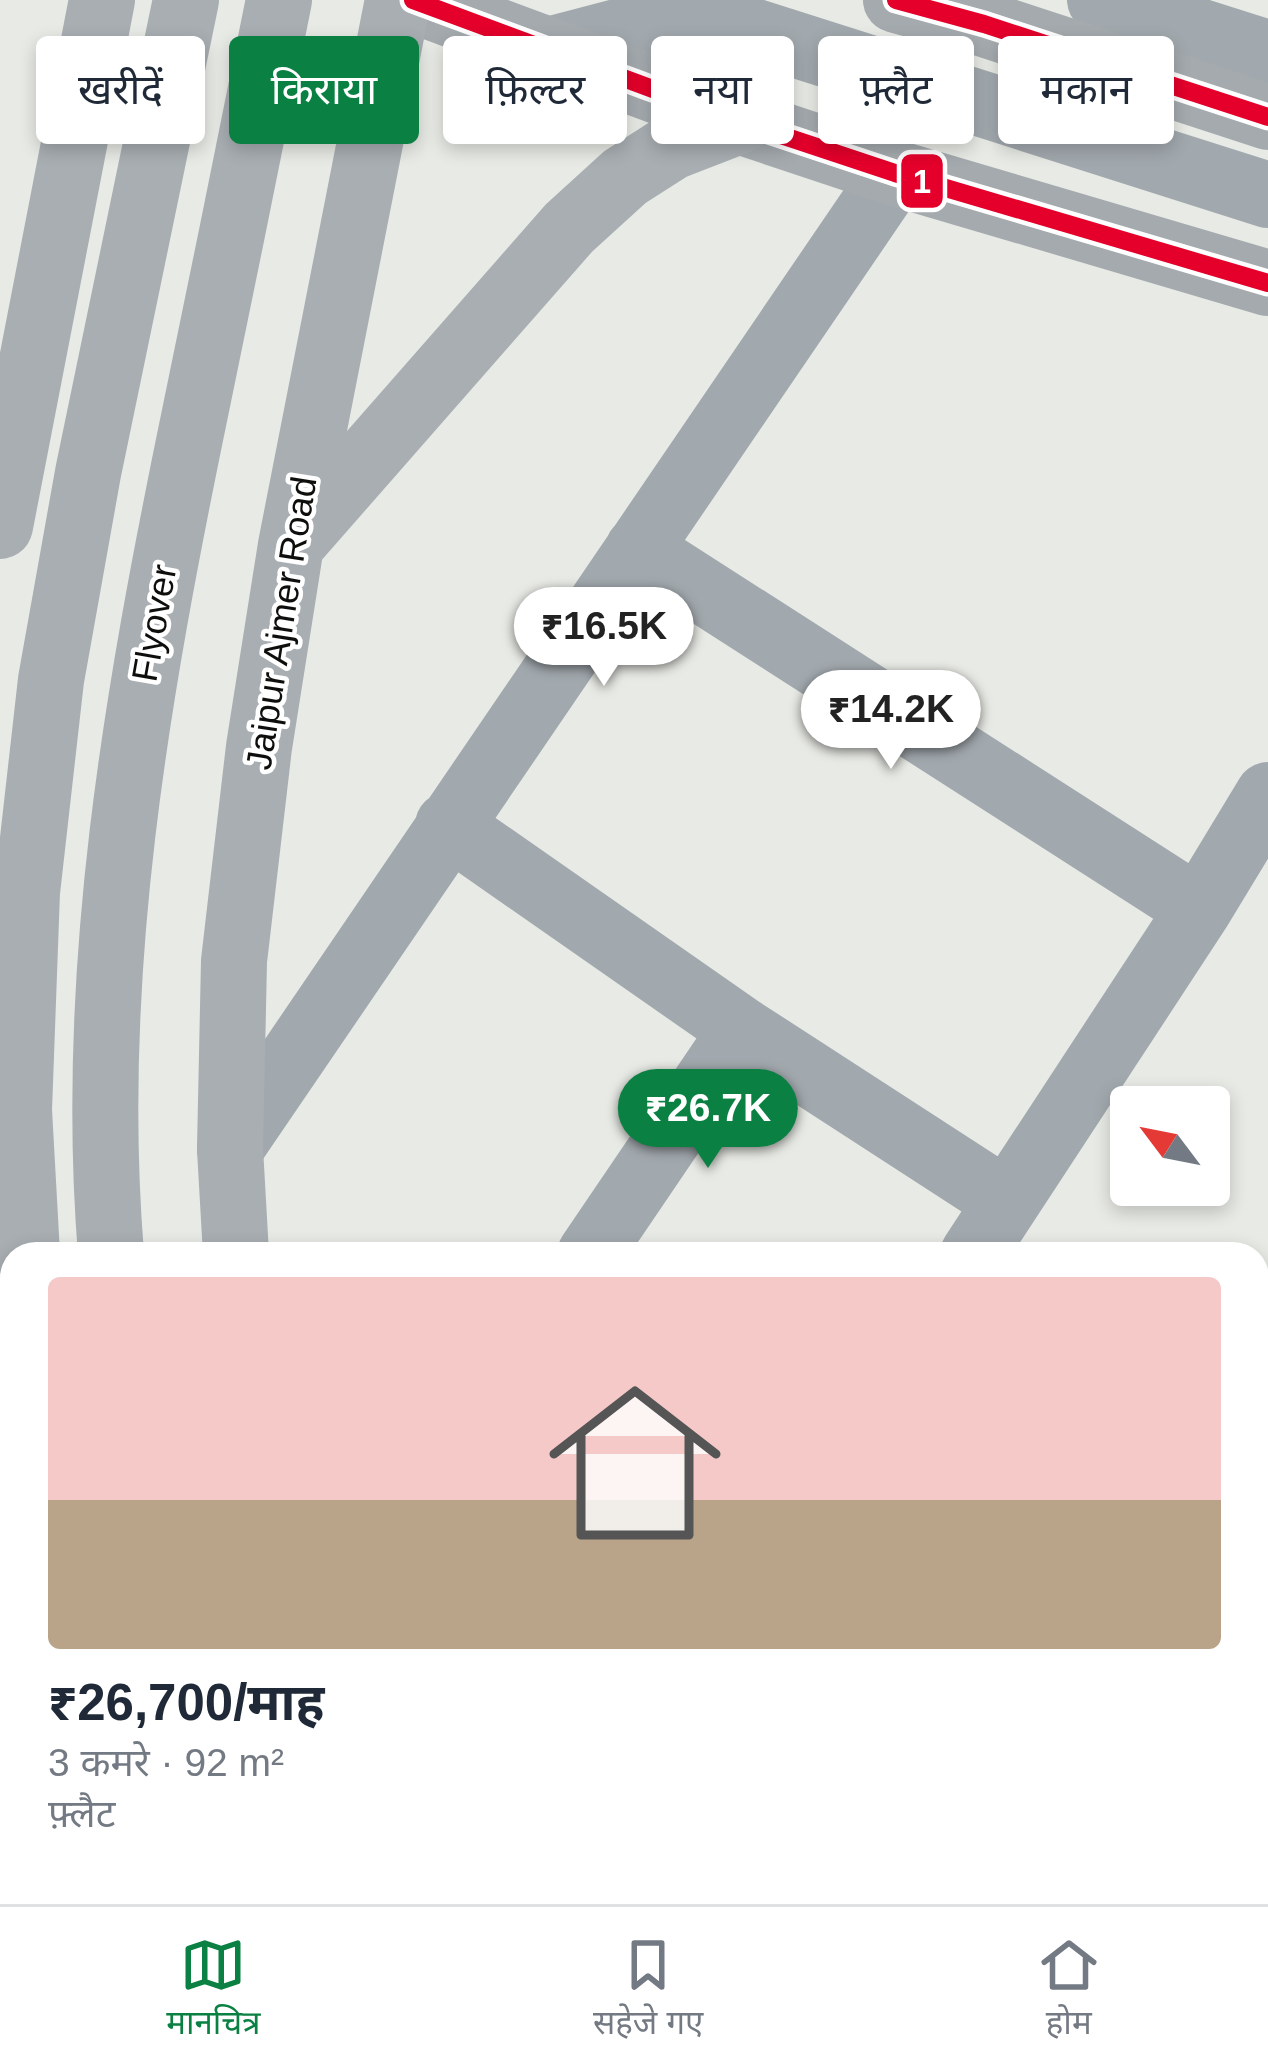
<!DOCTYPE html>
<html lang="hi">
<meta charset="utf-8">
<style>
body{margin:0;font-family:Helvetica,"Noto Sans Devanagari",sans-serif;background:#f2f2f3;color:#1f2937;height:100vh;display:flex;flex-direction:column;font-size:45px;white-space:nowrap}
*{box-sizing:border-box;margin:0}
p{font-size:39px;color:#747a83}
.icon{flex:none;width:66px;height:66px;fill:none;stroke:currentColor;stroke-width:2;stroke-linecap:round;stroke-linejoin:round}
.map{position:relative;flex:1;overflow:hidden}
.details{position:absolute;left:0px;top:1242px;width:1269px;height:663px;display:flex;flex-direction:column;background:#fff;border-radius:36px 36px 0 0;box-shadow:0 6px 18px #0003}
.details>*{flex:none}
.banner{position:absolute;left:36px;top:36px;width:1197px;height:108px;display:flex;gap:24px}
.needle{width:78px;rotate:302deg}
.controls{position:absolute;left:1110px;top:1086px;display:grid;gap:24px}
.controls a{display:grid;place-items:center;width:120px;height:120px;border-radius:12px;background:#fff;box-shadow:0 6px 18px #0003;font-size:60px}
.price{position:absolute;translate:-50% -102px;padding:0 27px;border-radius:42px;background:#fff;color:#222;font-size:39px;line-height:78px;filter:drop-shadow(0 3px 6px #0008)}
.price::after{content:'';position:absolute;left:50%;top:72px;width:36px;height:27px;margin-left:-18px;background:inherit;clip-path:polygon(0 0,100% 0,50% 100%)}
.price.on{background:#0b8043;color:#fff}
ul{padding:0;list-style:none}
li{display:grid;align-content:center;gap:24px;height:636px;padding:0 48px}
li+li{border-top:3px solid #e0e1e3}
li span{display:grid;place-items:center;height:372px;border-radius:12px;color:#555}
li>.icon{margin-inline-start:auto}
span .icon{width:216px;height:216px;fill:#fffc;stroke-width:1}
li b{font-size:51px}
.pill{padding:0 42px;border-radius:12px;background:#fff;box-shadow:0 6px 18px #0003;font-size:42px;line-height:108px}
.pill.on{background:#0b8043;color:#fff}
.menu{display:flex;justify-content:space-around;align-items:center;height:168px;border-top:3px solid #e0e1e3;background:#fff;font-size:33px;color:#747a83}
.menu a{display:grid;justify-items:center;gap:6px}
.menu .on{color:#0b8043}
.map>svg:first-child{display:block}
</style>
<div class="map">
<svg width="1268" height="1904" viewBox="0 0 1268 1904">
<rect width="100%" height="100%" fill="#e8eae5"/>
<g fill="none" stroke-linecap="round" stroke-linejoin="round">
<path stroke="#a2a9ae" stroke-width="66" d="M680,0L693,12L1268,195
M1100,0L1268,53
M549,50L693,12
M638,549L1199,909
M448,825L742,1030L1006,1201
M230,1149L895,173
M590,1254L742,1030
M973,1254L1199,909L1268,795
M1257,1414L1268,1397
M502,1904L510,1893
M944,1904L951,1893"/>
<path stroke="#a4aaae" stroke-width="66" d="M413,0L739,121L895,173L1268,283
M896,0L984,24L1268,117"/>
<path stroke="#a8aeb2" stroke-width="66" d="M0,526L102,0
M291,545L569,228L625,177L672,147L739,121
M27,1254L19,1110L27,892L51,680L88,473L186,0
M111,1254C88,971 137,694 194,418C223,279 251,139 279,0
M236,1254L230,1149L234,961L259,747L291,545L398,0
M0,1678L12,1739
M48,1893L51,1904
M136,1893L139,1904
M229,1893L232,1904
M372,1893L375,1904"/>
<defs>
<path id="bus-1" d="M413,0L739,121L895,173L1268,283
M896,0L984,24L1268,117"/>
</defs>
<use href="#bus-1" stroke="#fff" stroke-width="27"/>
<use href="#bus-1" stroke="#e4002b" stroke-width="18"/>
</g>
<g text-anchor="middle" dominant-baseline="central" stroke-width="9" stroke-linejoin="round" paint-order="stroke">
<g font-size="36" fill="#0e0f0c" stroke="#fff">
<text transform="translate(154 623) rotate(-80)">Flyover</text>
<text transform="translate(281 623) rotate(-81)">Jaipur Ajmer Road</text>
</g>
</g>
<rect stroke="#fff" stroke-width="4.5" x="899" y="152" width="46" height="58" rx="12" fill="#e4002b"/>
<g font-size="33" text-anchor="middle" font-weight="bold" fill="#fff">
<text x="922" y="193">1</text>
</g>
</svg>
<div class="controls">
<a><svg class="needle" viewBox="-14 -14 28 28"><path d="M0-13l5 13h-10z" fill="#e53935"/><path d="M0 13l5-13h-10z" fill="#747a83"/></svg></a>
</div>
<b class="price" style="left:604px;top:689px">₹16.5K</b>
<b class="price" style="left:891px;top:772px">₹14.2K</b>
<b class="price on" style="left:708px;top:1171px">₹26.7K</b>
<div class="banner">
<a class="pill">खरीदें</a>
<a class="pill on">किराया</a>
<a class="pill">फ़िल्टर</a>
<a class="pill">नया</a>
<a class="pill">फ़्लैट</a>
<a class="pill">मकान</a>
</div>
<section class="details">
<ul>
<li><span style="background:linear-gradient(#f6c9c9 60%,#b9a48a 0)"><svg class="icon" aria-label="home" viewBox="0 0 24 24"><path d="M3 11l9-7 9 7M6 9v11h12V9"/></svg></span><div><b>₹26,700/माह</b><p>3 कमरे · 92 m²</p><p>फ़्लैट</p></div></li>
</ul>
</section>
</div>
<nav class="menu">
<a class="on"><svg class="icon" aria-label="map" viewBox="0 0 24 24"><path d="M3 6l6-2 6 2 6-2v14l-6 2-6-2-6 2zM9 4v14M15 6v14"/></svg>मानचित्र</a>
<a><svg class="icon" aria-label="saved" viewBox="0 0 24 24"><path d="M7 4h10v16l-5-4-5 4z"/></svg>सहेजे गए</a>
<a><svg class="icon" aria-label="home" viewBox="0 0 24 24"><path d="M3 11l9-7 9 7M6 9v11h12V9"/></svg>होम</a>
</nav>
